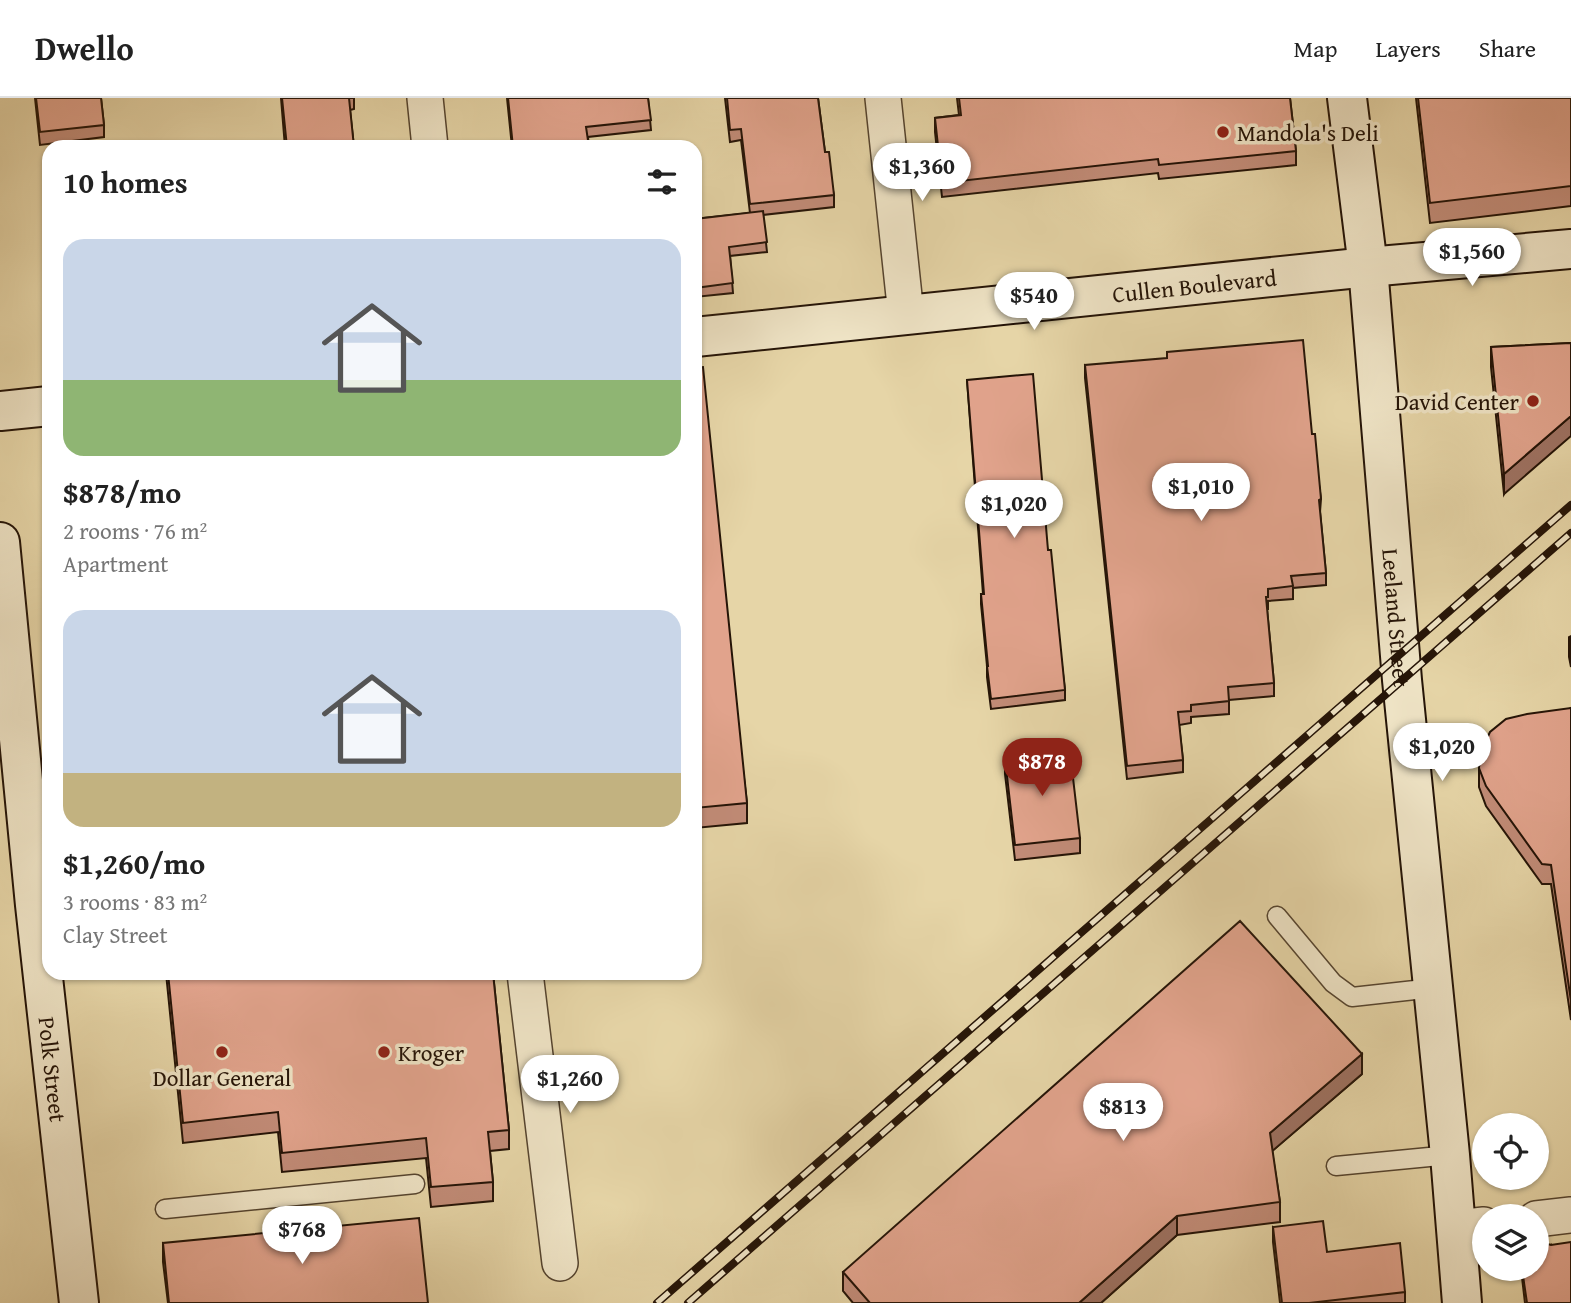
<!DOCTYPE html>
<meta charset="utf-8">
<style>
body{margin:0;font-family:"Gentium Book Plus",serif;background:#f6f6f6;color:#222;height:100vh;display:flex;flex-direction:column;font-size:26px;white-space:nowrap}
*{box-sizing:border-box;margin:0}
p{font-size:23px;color:#767676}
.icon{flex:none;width:38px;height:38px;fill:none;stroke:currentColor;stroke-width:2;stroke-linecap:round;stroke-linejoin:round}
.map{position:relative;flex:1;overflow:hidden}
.sheet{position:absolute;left:42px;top:42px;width:660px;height:840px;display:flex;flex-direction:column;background:#fff;border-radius:21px;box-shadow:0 2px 5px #0004}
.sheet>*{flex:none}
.buttons{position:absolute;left:1472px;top:1015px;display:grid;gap:14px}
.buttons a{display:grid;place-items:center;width:77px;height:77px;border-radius:50%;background:#fff;box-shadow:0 2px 5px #0004;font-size:35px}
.price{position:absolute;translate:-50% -60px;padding:0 16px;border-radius:24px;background:#fff;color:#222;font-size:23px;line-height:46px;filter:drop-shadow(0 2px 4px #0008)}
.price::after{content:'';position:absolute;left:50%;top:42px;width:21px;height:16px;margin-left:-10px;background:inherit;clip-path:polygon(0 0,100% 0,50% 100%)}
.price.on{background:#8f2418;color:#fff}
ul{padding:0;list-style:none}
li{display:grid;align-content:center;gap:14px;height:371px;padding:0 21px}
li span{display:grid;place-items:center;height:217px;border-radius:21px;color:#555}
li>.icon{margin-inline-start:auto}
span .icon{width:126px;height:126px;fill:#fffc;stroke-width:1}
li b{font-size:30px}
h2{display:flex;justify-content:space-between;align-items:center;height:84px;padding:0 21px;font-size:30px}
header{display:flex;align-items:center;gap:42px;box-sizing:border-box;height:98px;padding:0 35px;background:#fff;border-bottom:2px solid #e0e0e0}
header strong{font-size:33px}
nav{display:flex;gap:38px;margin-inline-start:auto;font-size:24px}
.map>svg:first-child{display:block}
</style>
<header>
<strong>Dwello</strong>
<nav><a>Map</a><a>Layers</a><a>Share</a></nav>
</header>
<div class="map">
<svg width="1571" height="1205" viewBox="0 0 1571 1205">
<rect width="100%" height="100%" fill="#e6d5a7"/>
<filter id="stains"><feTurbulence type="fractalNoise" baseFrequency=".00286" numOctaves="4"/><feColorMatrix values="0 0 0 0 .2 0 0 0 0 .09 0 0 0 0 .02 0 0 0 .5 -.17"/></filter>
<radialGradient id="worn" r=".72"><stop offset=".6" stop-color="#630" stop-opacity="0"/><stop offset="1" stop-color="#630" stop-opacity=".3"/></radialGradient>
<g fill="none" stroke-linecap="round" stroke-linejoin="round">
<defs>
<path id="lane" d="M1277,818L1333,885L1352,899L1433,890
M1336,1068L1450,1057
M165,1111L415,1086"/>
<path id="street" d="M425,0L430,49
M883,0L906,217
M525,875L560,1165
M1536,1121L1571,1117
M1457,1130L1484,1127"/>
<g id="secondary">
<path id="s1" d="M1347,0L1368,169L1402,582L1450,1057L1462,1205"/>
<path id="s2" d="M695,239L1368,169L1571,151"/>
<path d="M0,313L49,308"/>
<path id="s3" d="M0,444L35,807L79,1205"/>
</g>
</defs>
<use href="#lane" stroke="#55442f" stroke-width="21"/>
<use href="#street" stroke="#55442f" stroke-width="38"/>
<use href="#secondary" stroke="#251407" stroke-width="42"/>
<use href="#lane" stroke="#efe4c6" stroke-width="18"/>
<use href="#street" stroke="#efe4c6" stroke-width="35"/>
<use href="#secondary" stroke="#efe4c6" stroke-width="38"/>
<defs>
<path id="rail" d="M657,1205L1571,407
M688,1205L1571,435"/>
</defs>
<use href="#rail" stroke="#251407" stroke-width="8"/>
<use href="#rail" stroke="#efe4c6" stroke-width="5" stroke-dasharray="16" stroke-linecap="butt"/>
</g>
<path fill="#c28c78" stroke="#251407" stroke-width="2" d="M35,0H101L104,27V39L40,47Z
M281,0H354V11L350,12L354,49H285Z
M507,0H648L651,32L588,39L589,49H512Z
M725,0H818L825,54L834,97V109L763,117L767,154L730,158L733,195L695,199V121L750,115L741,42L730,44Z
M957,0H1290L1296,53V67L1159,81L1158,75L942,99L935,34V20L959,17Z
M1416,0H1571V108L1430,125Z
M1571,245L1504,396L1491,269V249Z
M1085,267L1312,336L1321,401L1320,414L1326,475V487L1293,490V501L1268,503V511H1267L1274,585V598L1229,602V616L1191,619V625L1179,627L1183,662V674L1127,681L1085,280Z
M695,270L747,705V725L695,730Z
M967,282L1048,452L1065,592V602L991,611L987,579V568L981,506V496H983Z
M1571,538V569L1569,559V539Z
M1571,610V922L1551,786H1542L1486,708L1479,689V670Z
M1005,661L1080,740V755L1015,762L1005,676Z
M166,875H493L509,1032V1051L490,1053L493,1084V1103L431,1109L426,1060L282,1074L278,1034L183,1045Z
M1362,976L1272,1053L1280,1104V1124L1177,1137L1101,1205H853L843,1193V1174Z
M1273,1129L1327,1154L1405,1194V1205H1280L1273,1144Z
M163,1145L428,1205H168L163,1164Z
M1551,1147L1571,1205H1525L1521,1171H1536Z"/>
<path fill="#9e7262" stroke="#251407" stroke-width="2" d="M1571,318V338L1504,396V376Z
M1362,956V976L1270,1055V1035Z
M1177,1118V1137L1101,1205H1079Z"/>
<path fill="#e1a38c" stroke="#251407" stroke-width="2" d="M36,0H101L104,27L40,34Z
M282,0H349L354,49H287Z
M508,0H648L651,22L586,29L589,49H513Z
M727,0H818L825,54H829L834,97L750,106L741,31L730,32Z
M959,0H1290L1296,53L1159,67L1158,61L942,85L935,20L961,17Z
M1418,0H1571V88L1430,105Z
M763,113L767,144L729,149L733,185L695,190V121Z
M1303,242L1312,336H1315L1321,401L1319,402L1326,475L1291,478L1293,488L1268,491V499H1266L1274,585L1228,589L1229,603L1191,607V613L1178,614L1183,662L1127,668L1085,267L1167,260V254Z
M1571,245V318L1504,376L1491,249Z
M703,269L747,705L695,710V270Z
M1033,276L1048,452H1051L1065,592L991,601L987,568H988L981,496H984L967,282Z
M1571,610V903L1551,767L1542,766L1486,688L1479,670L1481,653L1490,634L1506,621L1527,616Z
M1070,654L1080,740L1015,747L1005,661Z
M1240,823L1362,956L1270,1035L1280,1104L1177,1118L1079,1205H870L843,1174Z
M168,875H493L509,1032L488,1034L493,1084L431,1089L426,1040L282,1055L278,1014L183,1025Z
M419,1120L428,1205H169L163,1145Z
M1323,1123L1327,1154L1400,1145L1405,1194L1309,1205H1282L1273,1129Z
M1541,1144L1551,1147L1571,1144V1205H1527L1522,1171H1536V1145Z"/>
<g fill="#8f2418" stroke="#efe4c6" stroke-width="2.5">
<circle cx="1223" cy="34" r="7"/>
<circle cx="1533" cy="303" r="7"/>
<circle cx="222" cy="954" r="7"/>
<circle cx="384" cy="954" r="7"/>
</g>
<g text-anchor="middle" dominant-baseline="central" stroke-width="7" stroke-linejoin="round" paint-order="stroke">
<g font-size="23" fill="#251407" stroke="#efe4c6" text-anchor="start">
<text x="1237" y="34">Mandola's Deli</text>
<text x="1519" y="303" text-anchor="end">David Center</text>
<text x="398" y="954">Kroger</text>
<text x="222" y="979" text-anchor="middle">Dollar General</text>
</g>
<g font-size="23" fill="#251407" stroke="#efe4c6">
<text stroke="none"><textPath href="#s2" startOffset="502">Cullen Boulevard</textPath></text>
<text stroke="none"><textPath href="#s1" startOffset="522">Leeland Street</textPath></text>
<text stroke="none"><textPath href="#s3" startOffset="530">Polk Street</textPath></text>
</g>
</g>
<rect width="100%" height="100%" filter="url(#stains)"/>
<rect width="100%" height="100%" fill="url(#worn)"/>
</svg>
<div class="buttons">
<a><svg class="icon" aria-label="locate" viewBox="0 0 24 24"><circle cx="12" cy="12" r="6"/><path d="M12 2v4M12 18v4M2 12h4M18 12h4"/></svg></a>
<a><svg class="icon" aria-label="layers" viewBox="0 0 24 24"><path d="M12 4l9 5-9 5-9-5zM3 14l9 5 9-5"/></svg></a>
</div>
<b class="price" style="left:922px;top:105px">$1,360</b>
<b class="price" style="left:1472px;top:190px">$1,560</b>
<b class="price" style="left:1034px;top:234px">$540</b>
<b class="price" style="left:1201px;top:425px">$1,010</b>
<b class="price" style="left:1014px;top:442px">$1,020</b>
<b class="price" style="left:1442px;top:685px">$1,020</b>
<b class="price on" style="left:1042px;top:700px">$878</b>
<b class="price" style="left:570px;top:1017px">$1,260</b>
<b class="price" style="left:1123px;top:1045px">$813</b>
<b class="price" style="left:302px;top:1168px">$768</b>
<section class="sheet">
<h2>10 homes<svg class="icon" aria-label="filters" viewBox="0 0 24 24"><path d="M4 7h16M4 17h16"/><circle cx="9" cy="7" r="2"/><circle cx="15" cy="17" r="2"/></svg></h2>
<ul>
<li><span style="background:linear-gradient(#c9d6e8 65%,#8fb573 0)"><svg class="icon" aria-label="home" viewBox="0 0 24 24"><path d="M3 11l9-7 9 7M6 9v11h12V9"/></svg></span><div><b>$878/mo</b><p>2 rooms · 76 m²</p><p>Apartment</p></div></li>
<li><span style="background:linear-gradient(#c9d6e8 75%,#c2b280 0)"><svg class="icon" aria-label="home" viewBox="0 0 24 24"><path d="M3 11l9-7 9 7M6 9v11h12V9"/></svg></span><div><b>$1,260/mo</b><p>3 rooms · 83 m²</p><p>Clay Street</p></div></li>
</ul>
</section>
</div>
